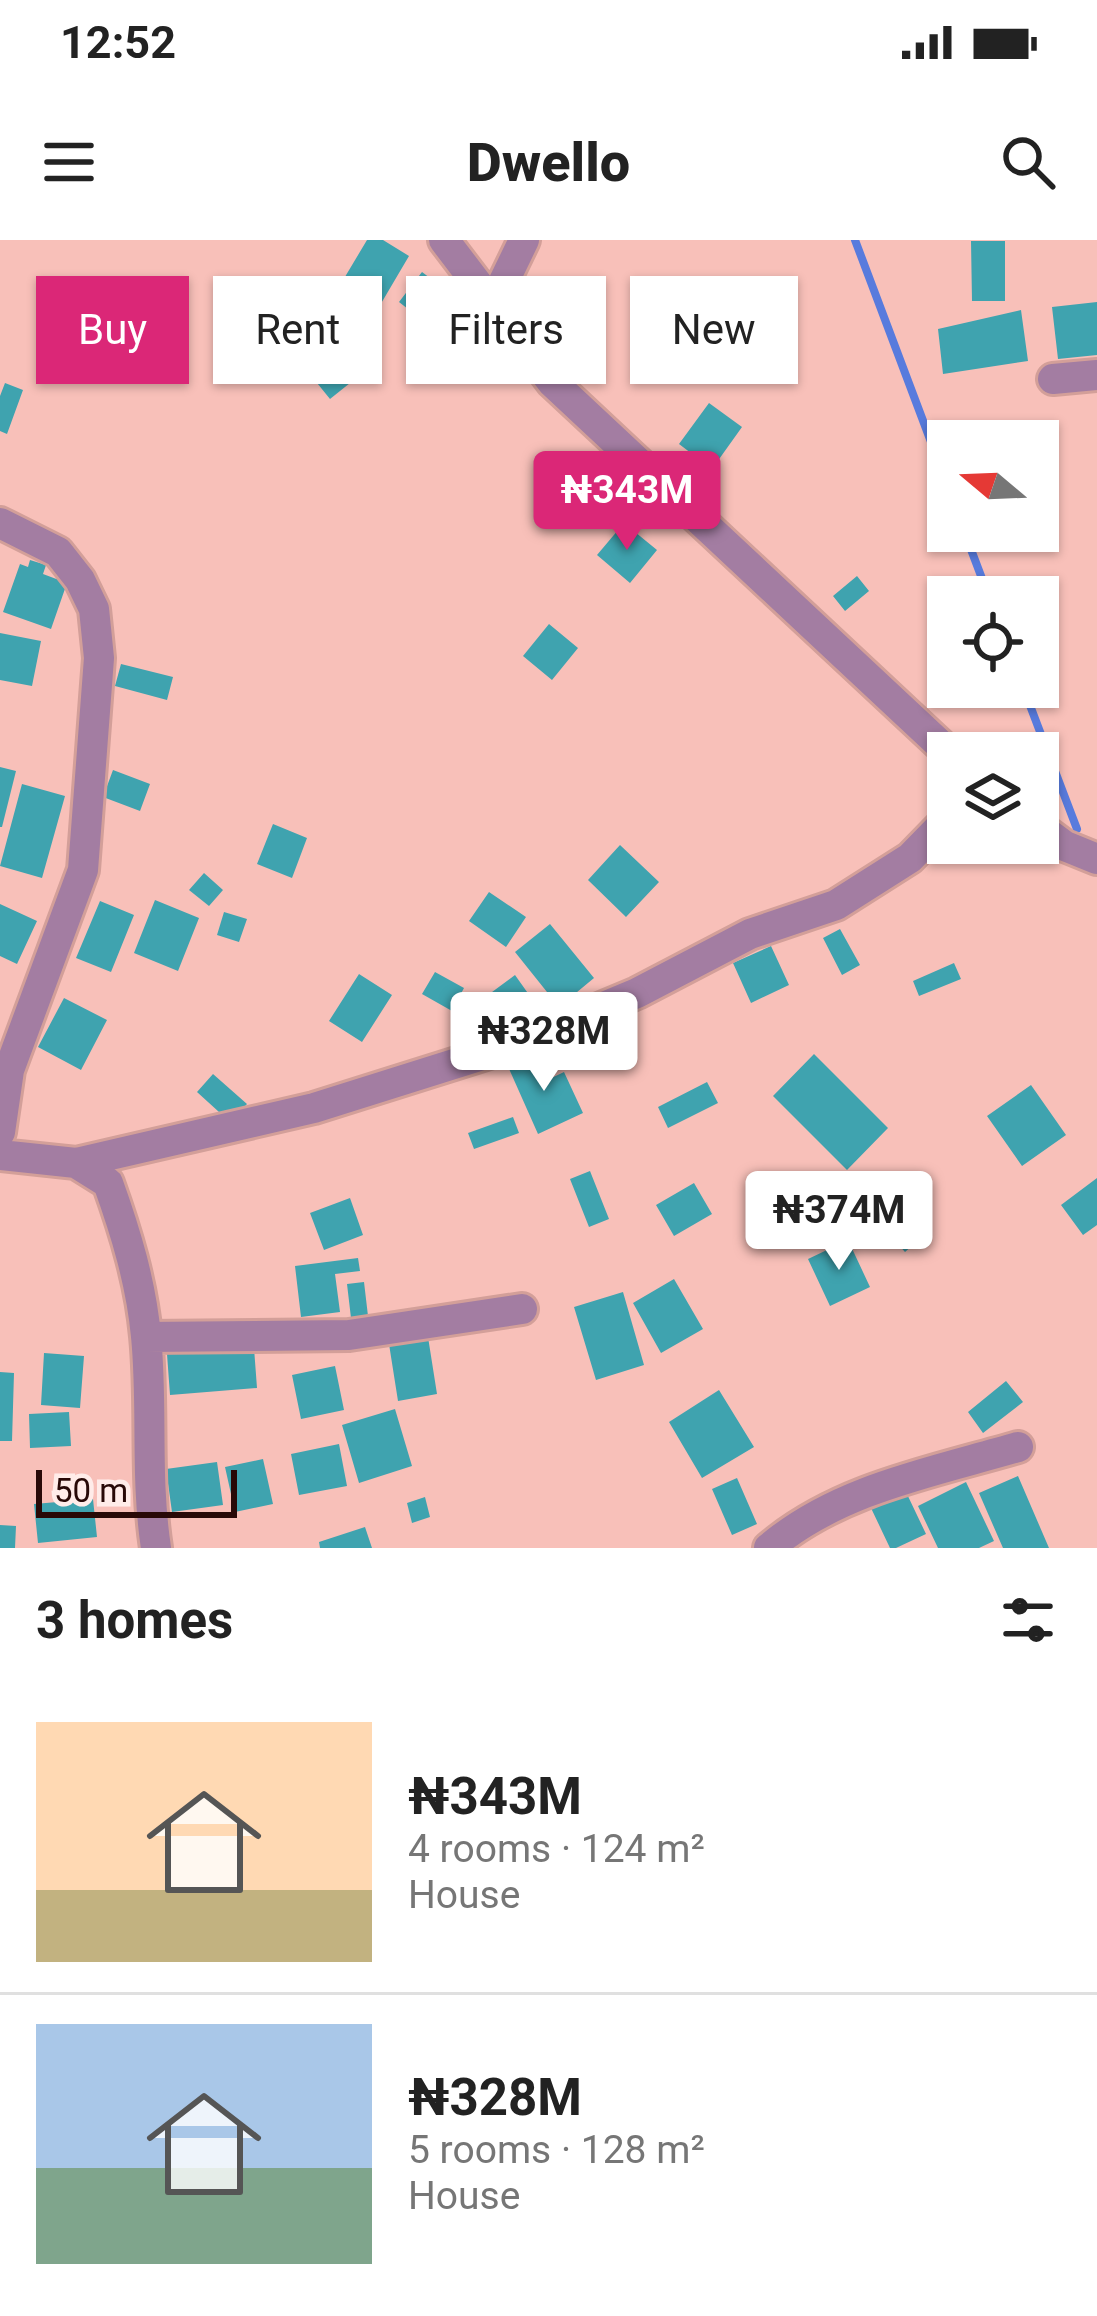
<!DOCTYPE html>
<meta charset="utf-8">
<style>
body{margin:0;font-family:Roboto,sans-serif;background:#f2f2f2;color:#222;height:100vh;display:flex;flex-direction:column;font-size:45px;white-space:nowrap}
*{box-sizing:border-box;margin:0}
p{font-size:39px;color:#767676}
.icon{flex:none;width:66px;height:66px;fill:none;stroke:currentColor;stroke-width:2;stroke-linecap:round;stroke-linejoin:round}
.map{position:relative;height:1308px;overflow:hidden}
.sheet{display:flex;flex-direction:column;background:#fff;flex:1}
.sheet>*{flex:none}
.banner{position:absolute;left:36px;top:36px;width:1026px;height:108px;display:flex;gap:24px}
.needle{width:78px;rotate:289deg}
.fabs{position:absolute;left:927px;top:180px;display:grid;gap:24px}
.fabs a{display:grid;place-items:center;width:132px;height:132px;border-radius:0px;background:#fff;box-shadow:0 3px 9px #0004;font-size:60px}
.scale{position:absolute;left:36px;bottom:30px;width:201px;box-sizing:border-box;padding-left:12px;border:6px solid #280907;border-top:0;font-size:33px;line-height:42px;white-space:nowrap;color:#280907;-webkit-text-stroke:9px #ffece9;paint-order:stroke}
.price{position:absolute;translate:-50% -102px;padding:0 27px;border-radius:12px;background:#fff;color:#222;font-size:39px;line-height:78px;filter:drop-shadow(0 3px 6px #0008)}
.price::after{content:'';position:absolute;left:50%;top:72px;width:36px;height:27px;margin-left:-18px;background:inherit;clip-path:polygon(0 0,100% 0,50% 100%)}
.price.current{background:#db2777;color:#fff}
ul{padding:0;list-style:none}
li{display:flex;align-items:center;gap:36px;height:300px;padding:0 36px}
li+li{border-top:3px solid #e0e0e0}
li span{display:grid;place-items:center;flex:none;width:336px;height:240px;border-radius:0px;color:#555}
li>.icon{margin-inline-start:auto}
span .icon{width:144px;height:144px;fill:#fffc;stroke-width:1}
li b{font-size:51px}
h2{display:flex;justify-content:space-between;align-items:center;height:144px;padding:0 36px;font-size:51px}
.chip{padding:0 42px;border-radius:0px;background:#fff;box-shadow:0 3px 9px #0004;font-size:42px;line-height:108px}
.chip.current{background:#db2777;color:#fff}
.status{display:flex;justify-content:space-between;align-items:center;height:84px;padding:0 60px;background:#fff;direction:ltr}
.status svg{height:33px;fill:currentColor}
header{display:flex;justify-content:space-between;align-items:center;height:156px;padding:0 36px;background:#fff;font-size:54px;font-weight:800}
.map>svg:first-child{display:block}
</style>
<div class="status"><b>12:52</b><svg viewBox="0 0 49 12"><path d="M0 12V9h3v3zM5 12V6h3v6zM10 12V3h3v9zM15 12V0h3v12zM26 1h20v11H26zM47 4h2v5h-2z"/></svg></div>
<header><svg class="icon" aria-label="menu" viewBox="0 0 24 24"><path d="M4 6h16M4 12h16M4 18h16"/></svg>Dwello<svg class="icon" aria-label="search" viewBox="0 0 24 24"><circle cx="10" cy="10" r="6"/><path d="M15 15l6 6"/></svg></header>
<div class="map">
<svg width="1097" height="1308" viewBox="0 0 1097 1308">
<rect width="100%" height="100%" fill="#f8c0b9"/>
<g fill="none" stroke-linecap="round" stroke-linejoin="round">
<path stroke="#587bdd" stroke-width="8" d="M855,0L948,247
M964,291L989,357
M1023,447L1077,589"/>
</g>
<path fill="#3fa3af" d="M367,0H383L409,16L366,89L327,67Z
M971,1H1005V61H972Z
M422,32L454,56L431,87L399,62Z
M1097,62V115L1058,119L1052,67Z
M1021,70L1028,121L943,134L938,89Z
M335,85L370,127L330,159L296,117Z
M5,143L23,150L7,194L0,191V156Z
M709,163L742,187L712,229L679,204Z
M624,283L657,310L630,343L597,315Z
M30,320L46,325L43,334L67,343L51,389L3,372L20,324L28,327Z
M857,336L869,351L845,371L833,356Z
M549,384L578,408L552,440L523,416Z
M0,393L41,401L32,446L0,440Z
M121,424L173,437L167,460L115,446Z
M0,527L16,531L2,587H0Z
M113,530L150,544L140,571L103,557Z
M22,544L65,556L42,638L0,626Z
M273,584L307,598L292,638L257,624Z
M620,605L659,642L626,677L588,640Z
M204,633L223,650L209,666L189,650Z
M489,652L526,677L506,707L469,681Z
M155,660L199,678L178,731L134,713Z
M100,661L134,675L111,732L76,718Z
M0,664L37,681L17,724L0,716Z
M224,672L247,679L239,702L217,695Z
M550,684L594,738L559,767L515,712Z
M840,689L860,725L842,735L823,698Z
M771,706L789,745L751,763L733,723Z
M954,723L961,739L919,756L913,741Z
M435,732L464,748L452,771L422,754Z
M359,734L392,755L362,802L329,781Z
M515,735L537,766L491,800L469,769Z
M64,758L107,780L81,830L38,807Z
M529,811L543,842L564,832L583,873L538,894L506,822Z
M814,814L888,888L847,930L773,856Z
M213,834L247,864L230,882L197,852Z
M707,842L718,863L668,888L658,867Z
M1031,845L1066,895L1022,926L987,876Z
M513,877L519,893L474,909L468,893Z
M590,931L609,979L589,987L570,939Z
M810,938L817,952L766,975L760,962Z
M1097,938V985L1083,995L1061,965Z
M694,943L712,974L674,996L656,965Z
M350,958L363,995L324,1010L310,973Z
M895,968L922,997L905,1012L879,983Z
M848,1000L870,1047L830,1066L808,1019Z
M358,1018L360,1031L335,1034L340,1072L301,1077L295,1026Z
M674,1039L703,1089L661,1113L633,1063Z
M364,1042L368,1076L351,1078L347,1044Z
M623,1052L644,1125L596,1140L574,1067Z
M428,1097L437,1154L398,1161L389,1104Z
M254,1108L257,1148L170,1155L167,1114Z
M44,1113L84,1116L80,1168L41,1165Z
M335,1126L344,1170L301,1179L292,1135Z
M0,1132L14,1133L12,1201H0Z
M1006,1141L1023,1162L983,1193L968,1172Z
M719,1150L754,1207L702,1238L669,1182Z
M395,1169L412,1226L359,1243L342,1185Z
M69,1172L71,1206L30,1208L29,1174Z
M339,1204L347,1246L299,1255L291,1214Z
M263,1219L273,1264L235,1272L225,1227Z
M217,1222L223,1265L172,1272L166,1229Z
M1018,1236L1049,1308H1003L979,1253Z
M737,1238L757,1284L732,1295L712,1249Z
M966,1242L994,1301L979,1308H938L918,1266Z
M906,1252L926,1294L896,1308H890L871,1268Z
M425,1257L430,1277L412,1283L407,1263Z
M93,1259L97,1297L38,1303L34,1264Z
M0,1285L16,1286L15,1308H0Z
M365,1287L372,1308H320L319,1302Z"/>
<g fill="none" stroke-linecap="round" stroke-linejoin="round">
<defs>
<path id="minor" d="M444,0L552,142L949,513
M493,64L524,0
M1053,139L1097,135
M0,283L58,312L80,340L94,369L99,418L83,630L9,830L0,892
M1038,586L1065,606L1097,619
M0,915L76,923L108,943C126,993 141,1043 146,1096C153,1167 145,1235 156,1308
M76,923L314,868L508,807L637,753L750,694L836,665L910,618L948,579
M146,1097L349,1095L522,1069
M769,1308C838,1249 933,1232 1018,1207"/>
</defs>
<use href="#minor" stroke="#d39f99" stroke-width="36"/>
<use href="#minor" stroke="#a37da2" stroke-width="30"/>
</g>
</svg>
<div class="fabs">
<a><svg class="needle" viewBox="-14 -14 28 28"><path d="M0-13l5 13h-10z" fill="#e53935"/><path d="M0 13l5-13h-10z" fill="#767676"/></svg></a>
<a><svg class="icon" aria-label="locate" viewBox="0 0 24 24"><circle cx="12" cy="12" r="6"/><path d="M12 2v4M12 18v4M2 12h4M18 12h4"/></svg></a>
<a><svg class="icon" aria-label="layers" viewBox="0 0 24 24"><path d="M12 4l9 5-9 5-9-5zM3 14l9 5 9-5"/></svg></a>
</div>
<div class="scale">50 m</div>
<b class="price current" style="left:627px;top:313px">₦343M</b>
<b class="price" style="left:544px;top:854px">₦328M</b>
<b class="price" style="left:839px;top:1033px">₦374M</b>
<div class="banner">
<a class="chip current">Buy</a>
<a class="chip">Rent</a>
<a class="chip">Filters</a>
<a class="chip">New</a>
</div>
</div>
<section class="sheet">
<h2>3 homes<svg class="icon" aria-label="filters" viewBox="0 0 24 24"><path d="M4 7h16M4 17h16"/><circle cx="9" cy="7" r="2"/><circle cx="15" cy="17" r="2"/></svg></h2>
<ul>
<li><span style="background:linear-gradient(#ffd9b3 70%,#c2b280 0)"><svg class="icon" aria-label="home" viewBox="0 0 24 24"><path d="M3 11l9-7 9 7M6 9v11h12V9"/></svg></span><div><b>₦343M</b><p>4 rooms · 124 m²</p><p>House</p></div></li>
<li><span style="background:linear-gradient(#a9c7e8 60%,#7fa58c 0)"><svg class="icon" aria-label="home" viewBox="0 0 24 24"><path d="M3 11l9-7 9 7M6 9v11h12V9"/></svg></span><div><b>₦328M</b><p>5 rooms · 128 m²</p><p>House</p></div></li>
</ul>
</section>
